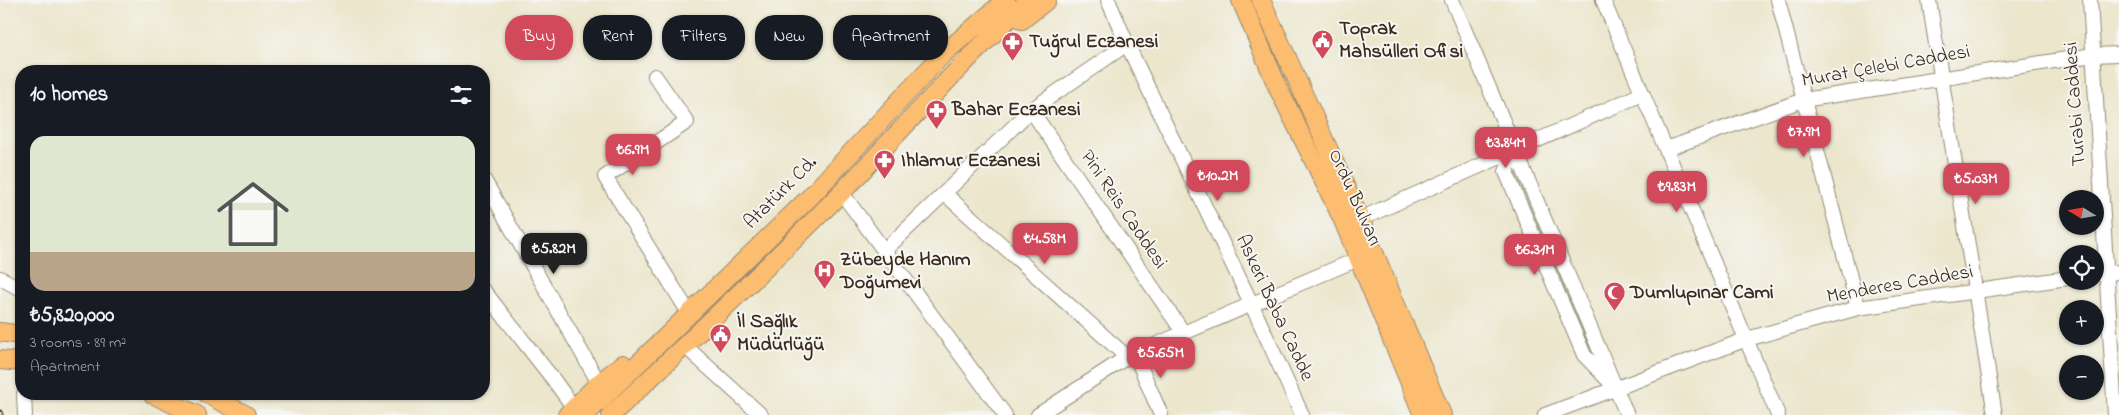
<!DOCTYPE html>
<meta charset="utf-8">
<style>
body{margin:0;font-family:"Indie Flower",sans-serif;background:#20242c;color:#f1f3f6;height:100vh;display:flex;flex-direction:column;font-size:19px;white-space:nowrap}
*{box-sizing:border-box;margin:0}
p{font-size:16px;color:#9ea1a6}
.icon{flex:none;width:28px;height:28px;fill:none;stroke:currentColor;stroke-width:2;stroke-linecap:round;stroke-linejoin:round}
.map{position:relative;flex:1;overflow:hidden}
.panel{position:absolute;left:15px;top:65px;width:475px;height:335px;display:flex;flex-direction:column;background:#171b24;border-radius:20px;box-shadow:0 1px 4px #0004}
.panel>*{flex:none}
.hud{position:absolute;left:505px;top:15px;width:475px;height:45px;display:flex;gap:10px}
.needle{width:32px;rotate:281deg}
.buttons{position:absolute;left:2059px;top:190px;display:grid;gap:10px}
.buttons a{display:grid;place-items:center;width:45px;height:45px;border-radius:50%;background:#171b24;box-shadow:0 1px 4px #0004;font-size:25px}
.price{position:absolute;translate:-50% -42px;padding:0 11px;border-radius:10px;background:#d1495b;color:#fff;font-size:16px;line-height:32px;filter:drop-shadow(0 1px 2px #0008)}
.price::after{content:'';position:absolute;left:50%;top:30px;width:15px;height:11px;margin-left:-8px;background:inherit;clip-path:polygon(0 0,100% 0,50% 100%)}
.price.on{background:#222;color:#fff}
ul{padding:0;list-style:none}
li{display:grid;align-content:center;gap:10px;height:265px;padding:0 15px}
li+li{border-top:1px solid #363941}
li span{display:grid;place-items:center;height:155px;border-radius:15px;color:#555}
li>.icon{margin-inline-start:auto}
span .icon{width:90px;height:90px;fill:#fffc;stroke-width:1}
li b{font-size:21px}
h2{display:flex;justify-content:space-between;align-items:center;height:60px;padding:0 15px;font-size:21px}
.pill{padding:0 18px;border-radius:20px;background:#171b24;box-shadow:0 1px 4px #0004;font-size:18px;line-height:45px}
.pill.on{background:#d1495b;color:#fff}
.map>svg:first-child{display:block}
</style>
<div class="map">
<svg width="2119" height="415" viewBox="0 0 2119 415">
<rect width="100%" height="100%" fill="#f6f6f2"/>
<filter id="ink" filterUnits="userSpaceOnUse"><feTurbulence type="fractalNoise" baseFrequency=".02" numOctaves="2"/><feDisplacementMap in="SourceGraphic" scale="10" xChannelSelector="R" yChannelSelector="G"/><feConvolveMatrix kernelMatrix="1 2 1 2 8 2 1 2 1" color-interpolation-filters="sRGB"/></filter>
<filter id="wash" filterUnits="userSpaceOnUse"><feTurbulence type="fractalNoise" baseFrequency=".0096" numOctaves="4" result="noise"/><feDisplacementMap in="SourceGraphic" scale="20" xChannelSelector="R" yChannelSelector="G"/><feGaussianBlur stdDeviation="1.12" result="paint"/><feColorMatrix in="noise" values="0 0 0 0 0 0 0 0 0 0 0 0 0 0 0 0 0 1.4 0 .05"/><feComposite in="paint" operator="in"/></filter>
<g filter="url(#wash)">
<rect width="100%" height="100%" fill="#ebe6cc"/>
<path fill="#8bd28c" stroke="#637e55" d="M1523,168L1595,339L1579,343L1507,174Z"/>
</g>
<g filter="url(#ink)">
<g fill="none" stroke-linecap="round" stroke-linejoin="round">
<defs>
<path id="minor" d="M1108,0L1127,44L1251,303L1302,415
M1452,0L1627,415
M1603,0L1778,415
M1778,0L1858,308
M1929,0L1995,415
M2090,0L2115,415
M655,76L687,122L605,177L689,313
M1031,110L1183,332
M1666,149L1803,100L2093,55L2119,54
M1515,150L1506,172L1584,355L1609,381
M484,180L599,383
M841,192L1005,415
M945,194L1127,357
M1360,219L1642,94
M885,250L1031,110L1127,44
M2095,274L2119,272
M0,278L21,289
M484,291L553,379L574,408
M685,346L761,415
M1135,354L1161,415
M24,394L25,415
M1038,415L1127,357L1358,259
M1545,415L1747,339L1858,308L2068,278"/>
<path id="major" d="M1241,0L1278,88L1342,218L1423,415
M1261,0L1360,219L1442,415
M1022,20L1047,0
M0,332L21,335
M0,360L21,362
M152,394L197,415
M207,394L246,415
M567,415L599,383L623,364
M585,415L808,199L943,54L1006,0
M611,415C689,342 767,268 842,192C904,128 963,60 1029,0"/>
</defs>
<use href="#minor" stroke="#938875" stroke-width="16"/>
<use href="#major" stroke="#938875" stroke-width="20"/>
<use href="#minor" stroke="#fff" stroke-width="14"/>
<use href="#major" stroke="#fcbd6f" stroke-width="18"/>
<defs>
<path id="rail" d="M0,412L1,415"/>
</defs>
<use href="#rail" stroke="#3b2a1e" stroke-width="5"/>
<use href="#rail" stroke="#f6f6f2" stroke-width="3" stroke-dasharray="9" stroke-linecap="butt"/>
</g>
</g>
<defs>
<symbol id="civic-pin" viewBox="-11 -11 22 30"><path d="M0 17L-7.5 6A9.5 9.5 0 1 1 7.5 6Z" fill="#d1495b" stroke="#f6f6f2"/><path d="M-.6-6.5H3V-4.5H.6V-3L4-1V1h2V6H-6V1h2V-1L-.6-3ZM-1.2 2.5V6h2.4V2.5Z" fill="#fff"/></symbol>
<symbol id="pharmacy-pin" viewBox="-11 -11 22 30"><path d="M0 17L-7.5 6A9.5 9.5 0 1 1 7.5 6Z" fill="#d1495b" stroke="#f6f6f2"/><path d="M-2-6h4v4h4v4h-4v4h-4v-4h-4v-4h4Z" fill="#fff"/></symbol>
<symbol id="hospital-pin" viewBox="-11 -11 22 30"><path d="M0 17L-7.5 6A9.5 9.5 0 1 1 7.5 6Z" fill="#d1495b" stroke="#f6f6f2"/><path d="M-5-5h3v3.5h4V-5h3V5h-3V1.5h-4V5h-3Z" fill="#fff"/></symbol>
<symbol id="mosque-pin" viewBox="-11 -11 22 30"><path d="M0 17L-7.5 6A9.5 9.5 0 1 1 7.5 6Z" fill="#d1495b" stroke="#f6f6f2"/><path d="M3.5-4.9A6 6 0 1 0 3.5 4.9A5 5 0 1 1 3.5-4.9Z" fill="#fff"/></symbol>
</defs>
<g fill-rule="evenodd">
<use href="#civic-pin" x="1310" y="28" width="25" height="34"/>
<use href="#pharmacy-pin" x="1000" y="30" width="25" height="34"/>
<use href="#pharmacy-pin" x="924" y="98" width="25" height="34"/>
<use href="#pharmacy-pin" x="872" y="148" width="25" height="34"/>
<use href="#hospital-pin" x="812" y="258" width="25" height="34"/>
<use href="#mosque-pin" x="1602" y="280" width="25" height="34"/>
<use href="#civic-pin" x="708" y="322" width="25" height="34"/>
</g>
<g text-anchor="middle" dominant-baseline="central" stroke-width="4" stroke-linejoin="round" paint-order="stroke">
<g font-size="20" font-weight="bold" fill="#3b2a1e" stroke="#f6f6f2" text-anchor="start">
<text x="1339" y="29">Toprak<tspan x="1339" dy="23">Mahsülleri Ofisi</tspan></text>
<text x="1029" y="42">Tuğrul Eczanesi</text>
<text x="952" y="110">Bahar Eczanesi</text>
<text x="901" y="161">Ihlamur Eczanesi</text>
<text x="840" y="260">Zübeyde Hanım<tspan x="840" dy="23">Doğumevi</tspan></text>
<text x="1630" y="293">Dumlupınar Cami</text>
<text x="737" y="322">İl Sağlık<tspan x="737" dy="23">Müdürlüğü</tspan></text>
</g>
<g font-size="20" fill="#3b2a1e" stroke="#f6f6f2">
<text transform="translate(1886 67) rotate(-10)">Murat Çelebi Caddesi</text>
<text transform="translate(2076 104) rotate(-94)">Turabi Caddesi</text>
<text transform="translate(781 193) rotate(-45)">Atatürk Cd.</text>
<text transform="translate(1354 198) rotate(66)">Ordu Bulvarı</text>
<text transform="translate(1123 210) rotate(56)">Pini Reis Caddesi</text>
<text transform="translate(1900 285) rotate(-10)">Menderes Caddesi</text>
<text transform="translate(1274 308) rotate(65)">Askeri Baba Cadde</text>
</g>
</g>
</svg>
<div class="buttons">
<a><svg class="needle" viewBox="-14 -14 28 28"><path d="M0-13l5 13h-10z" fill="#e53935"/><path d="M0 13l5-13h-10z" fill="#9ea1a6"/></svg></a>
<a><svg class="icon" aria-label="locate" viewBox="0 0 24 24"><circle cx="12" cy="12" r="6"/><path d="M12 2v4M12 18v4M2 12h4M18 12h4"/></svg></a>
<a>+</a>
<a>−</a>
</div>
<b class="price" style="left:1804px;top:158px">₺7.9M</b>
<b class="price" style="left:1506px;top:169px">₺3.84M</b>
<b class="price" style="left:633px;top:176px">₺6.9M</b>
<b class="price" style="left:1218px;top:202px">₺10.2M</b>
<b class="price" style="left:1976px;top:205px">₺5.03M</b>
<b class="price" style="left:1677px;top:213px">₺9.83M</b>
<b class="price" style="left:1045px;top:265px">₺4.58M</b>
<b class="price on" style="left:554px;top:275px">₺5.82M</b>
<b class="price" style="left:1535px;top:276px">₺6.31M</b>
<b class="price" style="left:1161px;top:379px">₺5.65M</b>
<div class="hud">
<a class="pill on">Buy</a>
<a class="pill">Rent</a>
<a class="pill">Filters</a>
<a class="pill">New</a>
<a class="pill">Apartment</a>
</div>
<section class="panel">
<h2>10 homes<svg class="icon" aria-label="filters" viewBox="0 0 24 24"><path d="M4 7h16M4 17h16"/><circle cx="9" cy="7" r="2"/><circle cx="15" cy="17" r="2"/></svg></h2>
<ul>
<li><span style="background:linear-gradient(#dfe7d0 75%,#b9a48a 0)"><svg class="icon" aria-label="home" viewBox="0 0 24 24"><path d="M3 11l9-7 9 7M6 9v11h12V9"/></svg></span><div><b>₺5,820,000</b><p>3 rooms · 89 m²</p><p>Apartment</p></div></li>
</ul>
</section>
</div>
